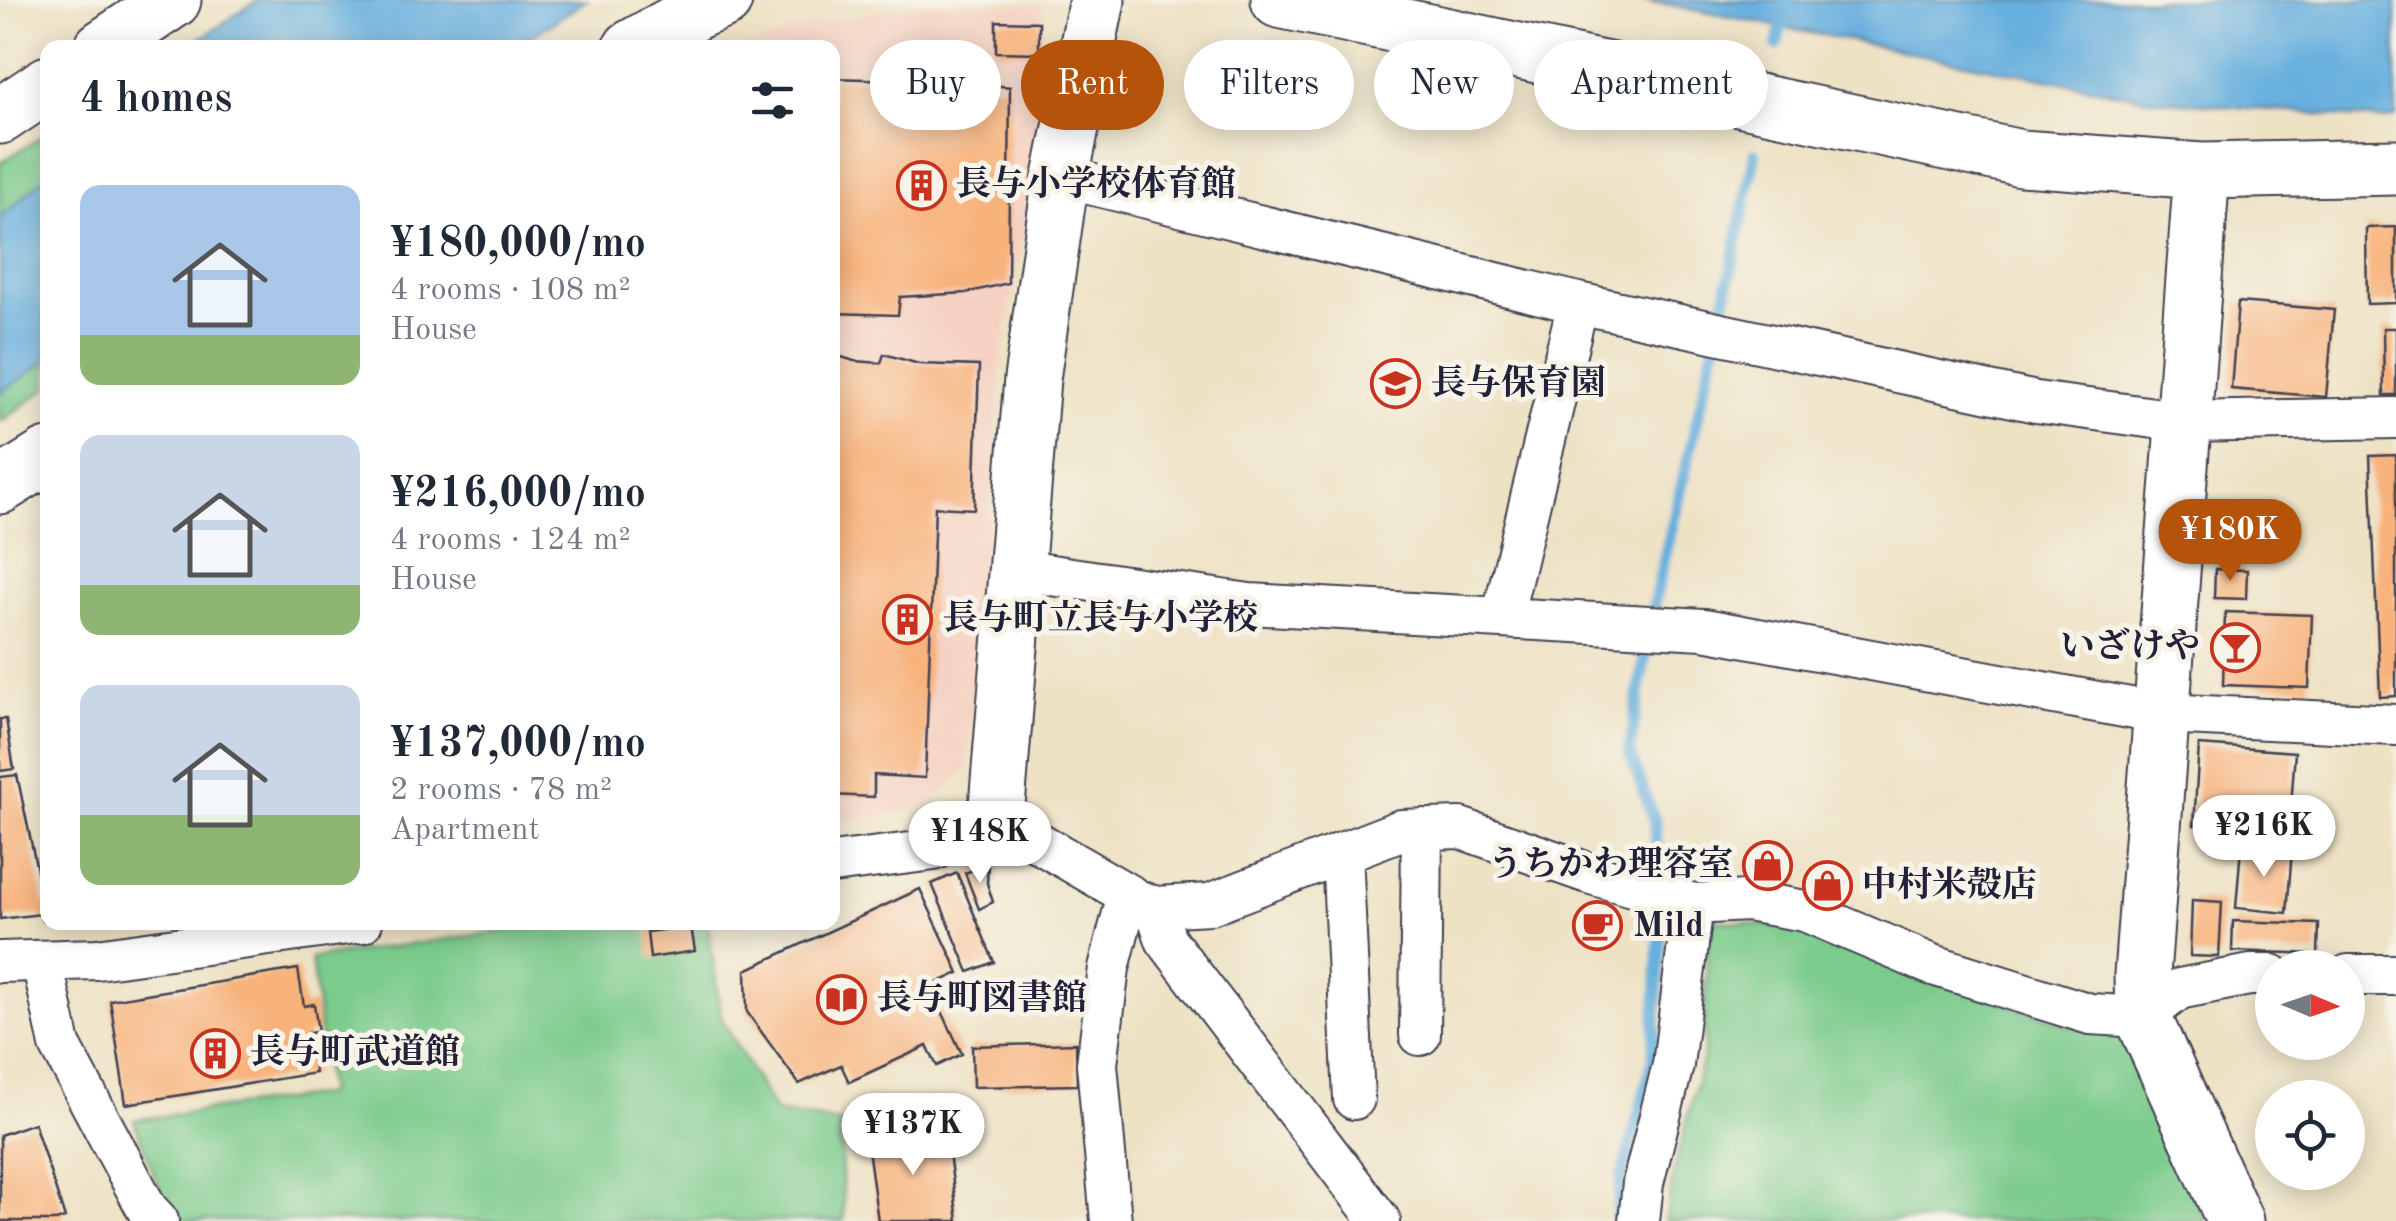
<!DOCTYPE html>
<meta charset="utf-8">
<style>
body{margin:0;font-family:"Old Standard TT","Noto Serif JP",serif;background:#f2f2f3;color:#1f2937;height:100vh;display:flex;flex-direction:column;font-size:38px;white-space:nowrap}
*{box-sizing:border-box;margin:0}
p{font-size:32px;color:#747a83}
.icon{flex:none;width:55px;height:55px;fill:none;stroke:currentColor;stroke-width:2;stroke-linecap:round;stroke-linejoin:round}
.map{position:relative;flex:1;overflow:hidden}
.sheet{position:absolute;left:40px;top:40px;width:800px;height:890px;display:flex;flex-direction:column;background:#fff;border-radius:20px;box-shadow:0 5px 25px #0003}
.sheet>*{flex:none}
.guide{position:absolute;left:870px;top:40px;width:950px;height:90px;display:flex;gap:20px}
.needle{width:65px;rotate:92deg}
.fabs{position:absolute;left:2255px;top:950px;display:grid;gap:20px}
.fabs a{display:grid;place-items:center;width:110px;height:110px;border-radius:50%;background:#fff;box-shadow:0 5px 25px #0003;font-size:50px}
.price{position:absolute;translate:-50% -85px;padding:0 22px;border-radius:35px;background:#fff;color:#222;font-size:32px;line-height:65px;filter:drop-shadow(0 2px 5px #0008)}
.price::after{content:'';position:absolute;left:50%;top:60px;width:30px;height:22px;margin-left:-15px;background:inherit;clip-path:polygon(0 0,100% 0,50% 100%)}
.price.selected{background:#b45309;color:#fff}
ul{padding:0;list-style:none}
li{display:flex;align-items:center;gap:30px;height:250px;padding:0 40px}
li span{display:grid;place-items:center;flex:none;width:280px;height:200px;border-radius:20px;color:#555}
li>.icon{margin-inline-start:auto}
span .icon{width:120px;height:120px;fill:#fffc;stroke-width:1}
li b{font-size:42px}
h2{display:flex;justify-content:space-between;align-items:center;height:120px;padding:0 40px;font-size:42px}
.pill{padding:0 35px;border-radius:45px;background:#fff;box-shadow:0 5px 25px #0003;font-size:35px;line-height:90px}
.pill.selected{background:#b45309;color:#fff}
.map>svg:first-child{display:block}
</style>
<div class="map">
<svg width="2396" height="1221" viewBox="0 0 2396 1221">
<rect width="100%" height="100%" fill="#f7f3e8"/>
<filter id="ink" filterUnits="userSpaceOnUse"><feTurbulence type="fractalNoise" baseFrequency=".01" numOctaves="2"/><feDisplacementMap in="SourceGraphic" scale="20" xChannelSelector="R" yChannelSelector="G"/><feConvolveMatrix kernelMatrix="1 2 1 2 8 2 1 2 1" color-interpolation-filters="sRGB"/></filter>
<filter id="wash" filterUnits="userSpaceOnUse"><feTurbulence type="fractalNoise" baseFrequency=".0048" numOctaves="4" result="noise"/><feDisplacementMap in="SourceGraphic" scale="40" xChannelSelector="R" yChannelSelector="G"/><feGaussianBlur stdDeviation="2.25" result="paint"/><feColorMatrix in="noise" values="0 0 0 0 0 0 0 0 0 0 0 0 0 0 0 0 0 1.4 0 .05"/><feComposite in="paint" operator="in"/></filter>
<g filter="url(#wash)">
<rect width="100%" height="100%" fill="#eee2c5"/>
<path fill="#f5d2c3" d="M925,4L1042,6L1047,103L1002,351L969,764L929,808L833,822L832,48H742L829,20Z"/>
<path fill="#7acb8c" stroke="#4e7664" stroke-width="2.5" d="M47,133V388L0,422V163Z
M1716,920L1789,927L2075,1027L2122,1036L2207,1221H1665L1673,1175L1704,1053L1708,924Z
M563,923H708L721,1018L775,1112L840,1122L844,1221H182L162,1196L134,1120L328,1094L311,958Z"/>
<path fill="#66afde" stroke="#44688c" stroke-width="2.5" d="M258,0H587L516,47H188Z
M1643,0H2396V117L2381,120L2149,99Z
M47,175V361L0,393V218Z"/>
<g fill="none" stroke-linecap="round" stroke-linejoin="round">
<path stroke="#66afde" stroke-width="12" d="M1777,45L1787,0
M1617,1221L1622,1178L1653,1061L1661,914L1655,822L1629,751L1656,594L1723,311L1755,154"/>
</g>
<g id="blocks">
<path fill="#f8b27b" d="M996,21L1039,22V53L996,52Z
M832,78L960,82L1010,87L1008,283L966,293L900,297L898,315L832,313Z
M2396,227V303L2367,304L2366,228Z
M2238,302L2334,310L2326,397L2231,389Z
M2383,328H2396V395H2384Z
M832,354L854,361L881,363L884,354L919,364L979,366L974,509L935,507L925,778L874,775V797L832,795Z
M2396,455V696L2380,697L2370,456Z
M2215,569L2247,570L2246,599L2214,598Z
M2225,612L2312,615L2309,688L2223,685Z
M0,719H6L14,769L0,771Z
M2199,745L2295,752L2289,832L2194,825Z
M17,775L44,903H48V920L42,921L40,914L0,919V777Z
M2241,847L2292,850L2287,913L2236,908Z
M988,864L987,883L993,902L979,909L965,873Z
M957,873L994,962L969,972L932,884Z
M920,889L959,973L930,986L962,1054L937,1066L927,1046L849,1082L841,1065L799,1084L747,1012L746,970Z
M2192,900L2222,902L2219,957L2190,956Z
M2233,921L2319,924L2318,954L2232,951Z
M691,926L695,951L650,958L647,932Z
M298,969L304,1006L314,1004L318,1032L308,1033L315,1073L126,1104L110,1000Z
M1076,1043L1077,1085L973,1087L972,1046Z
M34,1123L65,1218L56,1221H0V1135Z
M946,1130L958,1221H878L867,1141Z"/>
</g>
</g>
<g filter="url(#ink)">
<use href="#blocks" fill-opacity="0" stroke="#413f50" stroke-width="2.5"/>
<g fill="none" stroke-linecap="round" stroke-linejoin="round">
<defs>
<path id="street" d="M1061,177L1578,303L2036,402L2184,422L2396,418
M1578,303L1502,618L1704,629L2162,714L2396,725
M1017,570L1249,604L1502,618
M1342,853L1354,1099
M832,863L934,850L996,818L1139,901L1155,907L1210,904L1401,830L1460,828L1588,873L1693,904L1747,901L1805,911L1930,964L2090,1014L2143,1017L2179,989L2250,975H2272
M1155,907L1166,940L1380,1221
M42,961L60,1045L147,1209L158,1221
M0,962L97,959L362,922
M2348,975H2396
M1420,1035L1422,829
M1111,1221L1097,1064L1109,968L1128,894
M1639,1221L1643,1183L1673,1065L1693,904"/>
<path id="secondary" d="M1279,0L2021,158L2202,171L2396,167
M631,48L697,11L724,0
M2202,171L2142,975L2143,1017L2235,1221
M0,486L48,456
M996,818L1032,379L1061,177L1097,0"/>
<path id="primary" d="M102,48L173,0
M0,116L48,84"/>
</defs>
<use href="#street" stroke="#413f50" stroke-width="44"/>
<use href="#secondary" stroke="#413f50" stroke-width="59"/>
<use href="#primary" stroke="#413f50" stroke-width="59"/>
<use href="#street" stroke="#fff" stroke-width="40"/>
<use href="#secondary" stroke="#fff" stroke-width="55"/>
<use href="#primary" stroke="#fff" stroke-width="55"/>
</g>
</g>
<defs>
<symbol id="building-ring" viewBox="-11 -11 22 22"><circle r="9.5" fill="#f7f3e8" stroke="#c8321e" stroke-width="1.5"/><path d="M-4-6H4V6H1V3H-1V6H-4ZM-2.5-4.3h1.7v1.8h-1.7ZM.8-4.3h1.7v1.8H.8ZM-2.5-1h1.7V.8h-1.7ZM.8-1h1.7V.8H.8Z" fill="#c8321e"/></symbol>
<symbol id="school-ring" viewBox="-11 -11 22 22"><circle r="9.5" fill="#f7f3e8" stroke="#c8321e" stroke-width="1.5"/><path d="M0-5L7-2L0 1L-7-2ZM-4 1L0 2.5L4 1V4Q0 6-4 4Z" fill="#c8321e"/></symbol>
<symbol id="bar-ring" viewBox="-11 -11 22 22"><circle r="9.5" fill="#f7f3e8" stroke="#c8321e" stroke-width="1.5"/><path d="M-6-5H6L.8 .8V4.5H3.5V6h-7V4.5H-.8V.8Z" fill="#c8321e"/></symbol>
<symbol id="shop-ring" viewBox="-11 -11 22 22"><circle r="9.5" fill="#f7f3e8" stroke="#c8321e" stroke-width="1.5"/><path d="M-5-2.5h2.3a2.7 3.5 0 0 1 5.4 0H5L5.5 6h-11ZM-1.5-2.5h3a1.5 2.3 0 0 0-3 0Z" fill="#c8321e"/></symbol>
<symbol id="cafe-ring" viewBox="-11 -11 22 22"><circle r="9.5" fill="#f7f3e8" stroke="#c8321e" stroke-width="1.5"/><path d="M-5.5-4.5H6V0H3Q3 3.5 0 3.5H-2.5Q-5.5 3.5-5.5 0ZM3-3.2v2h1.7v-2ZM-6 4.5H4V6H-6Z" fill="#c8321e"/></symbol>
<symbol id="library-ring" viewBox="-11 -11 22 22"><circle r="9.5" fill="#f7f3e8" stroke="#c8321e" stroke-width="1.5"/><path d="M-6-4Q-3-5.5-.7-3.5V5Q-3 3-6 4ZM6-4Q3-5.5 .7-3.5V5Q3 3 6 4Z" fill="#c8321e"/></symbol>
</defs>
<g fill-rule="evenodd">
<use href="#building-ring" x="894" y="158" width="55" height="55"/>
<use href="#school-ring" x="1368" y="356" width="55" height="55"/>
<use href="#building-ring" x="880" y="592" width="55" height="55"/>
<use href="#bar-ring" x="2208" y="620" width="55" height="55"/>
<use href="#shop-ring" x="1740" y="838" width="55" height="55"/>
<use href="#shop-ring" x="1800" y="858" width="55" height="55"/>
<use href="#cafe-ring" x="1570" y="898" width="55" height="55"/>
<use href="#library-ring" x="814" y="972" width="55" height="55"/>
<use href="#building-ring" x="188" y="1026" width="55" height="55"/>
</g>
<g text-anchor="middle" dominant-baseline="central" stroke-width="10" stroke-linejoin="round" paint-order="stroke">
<g font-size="35" font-weight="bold" fill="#22223b" stroke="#f7f3e8" text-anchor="start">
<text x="956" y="185">長与小学校体育館</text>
<text x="1431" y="384">長与保育園</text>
<text x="943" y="619">長与町立長与小学校</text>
<text x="2200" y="647" text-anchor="end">いざけや</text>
<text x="1733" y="865" text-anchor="end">うちかわ理容室</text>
<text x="1862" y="886">中村米殻店</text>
<text x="1633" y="926">Mild</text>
<text x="877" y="999">長与町図書館</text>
<text x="250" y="1053">長与町武道館</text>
</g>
</g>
</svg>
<div class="fabs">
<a><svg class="needle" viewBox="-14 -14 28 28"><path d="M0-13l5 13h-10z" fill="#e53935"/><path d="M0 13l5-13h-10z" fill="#747a83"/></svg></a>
<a><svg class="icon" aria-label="locate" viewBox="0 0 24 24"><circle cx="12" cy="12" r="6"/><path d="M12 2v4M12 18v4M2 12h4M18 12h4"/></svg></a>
</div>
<b class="price selected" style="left:2230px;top:584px">¥180K</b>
<b class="price" style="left:2264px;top:880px">¥216K</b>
<b class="price" style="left:980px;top:886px">¥148K</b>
<b class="price" style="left:913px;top:1178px">¥137K</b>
<div class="guide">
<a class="pill">Buy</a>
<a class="pill selected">Rent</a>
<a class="pill">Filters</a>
<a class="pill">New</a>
<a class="pill">Apartment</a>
</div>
<section class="sheet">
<h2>4 homes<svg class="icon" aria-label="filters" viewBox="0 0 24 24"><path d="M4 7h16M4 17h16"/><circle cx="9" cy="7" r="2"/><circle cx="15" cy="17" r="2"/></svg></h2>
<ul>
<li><span style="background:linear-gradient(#a9c7e8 75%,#8fb573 0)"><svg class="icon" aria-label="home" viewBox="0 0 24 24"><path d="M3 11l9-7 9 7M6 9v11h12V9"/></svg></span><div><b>¥180,000/mo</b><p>4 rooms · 108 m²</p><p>House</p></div></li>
<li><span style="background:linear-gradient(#c9d6e8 75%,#8fb573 0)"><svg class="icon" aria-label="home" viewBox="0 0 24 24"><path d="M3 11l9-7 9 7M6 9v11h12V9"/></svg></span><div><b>¥216,000/mo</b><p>4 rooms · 124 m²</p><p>House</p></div></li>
<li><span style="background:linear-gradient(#c9d6e8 65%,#8fb573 0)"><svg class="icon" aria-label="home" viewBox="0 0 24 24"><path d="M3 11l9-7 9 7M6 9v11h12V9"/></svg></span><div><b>¥137,000/mo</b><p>2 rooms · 78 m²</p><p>Apartment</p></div></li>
</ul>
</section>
</div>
